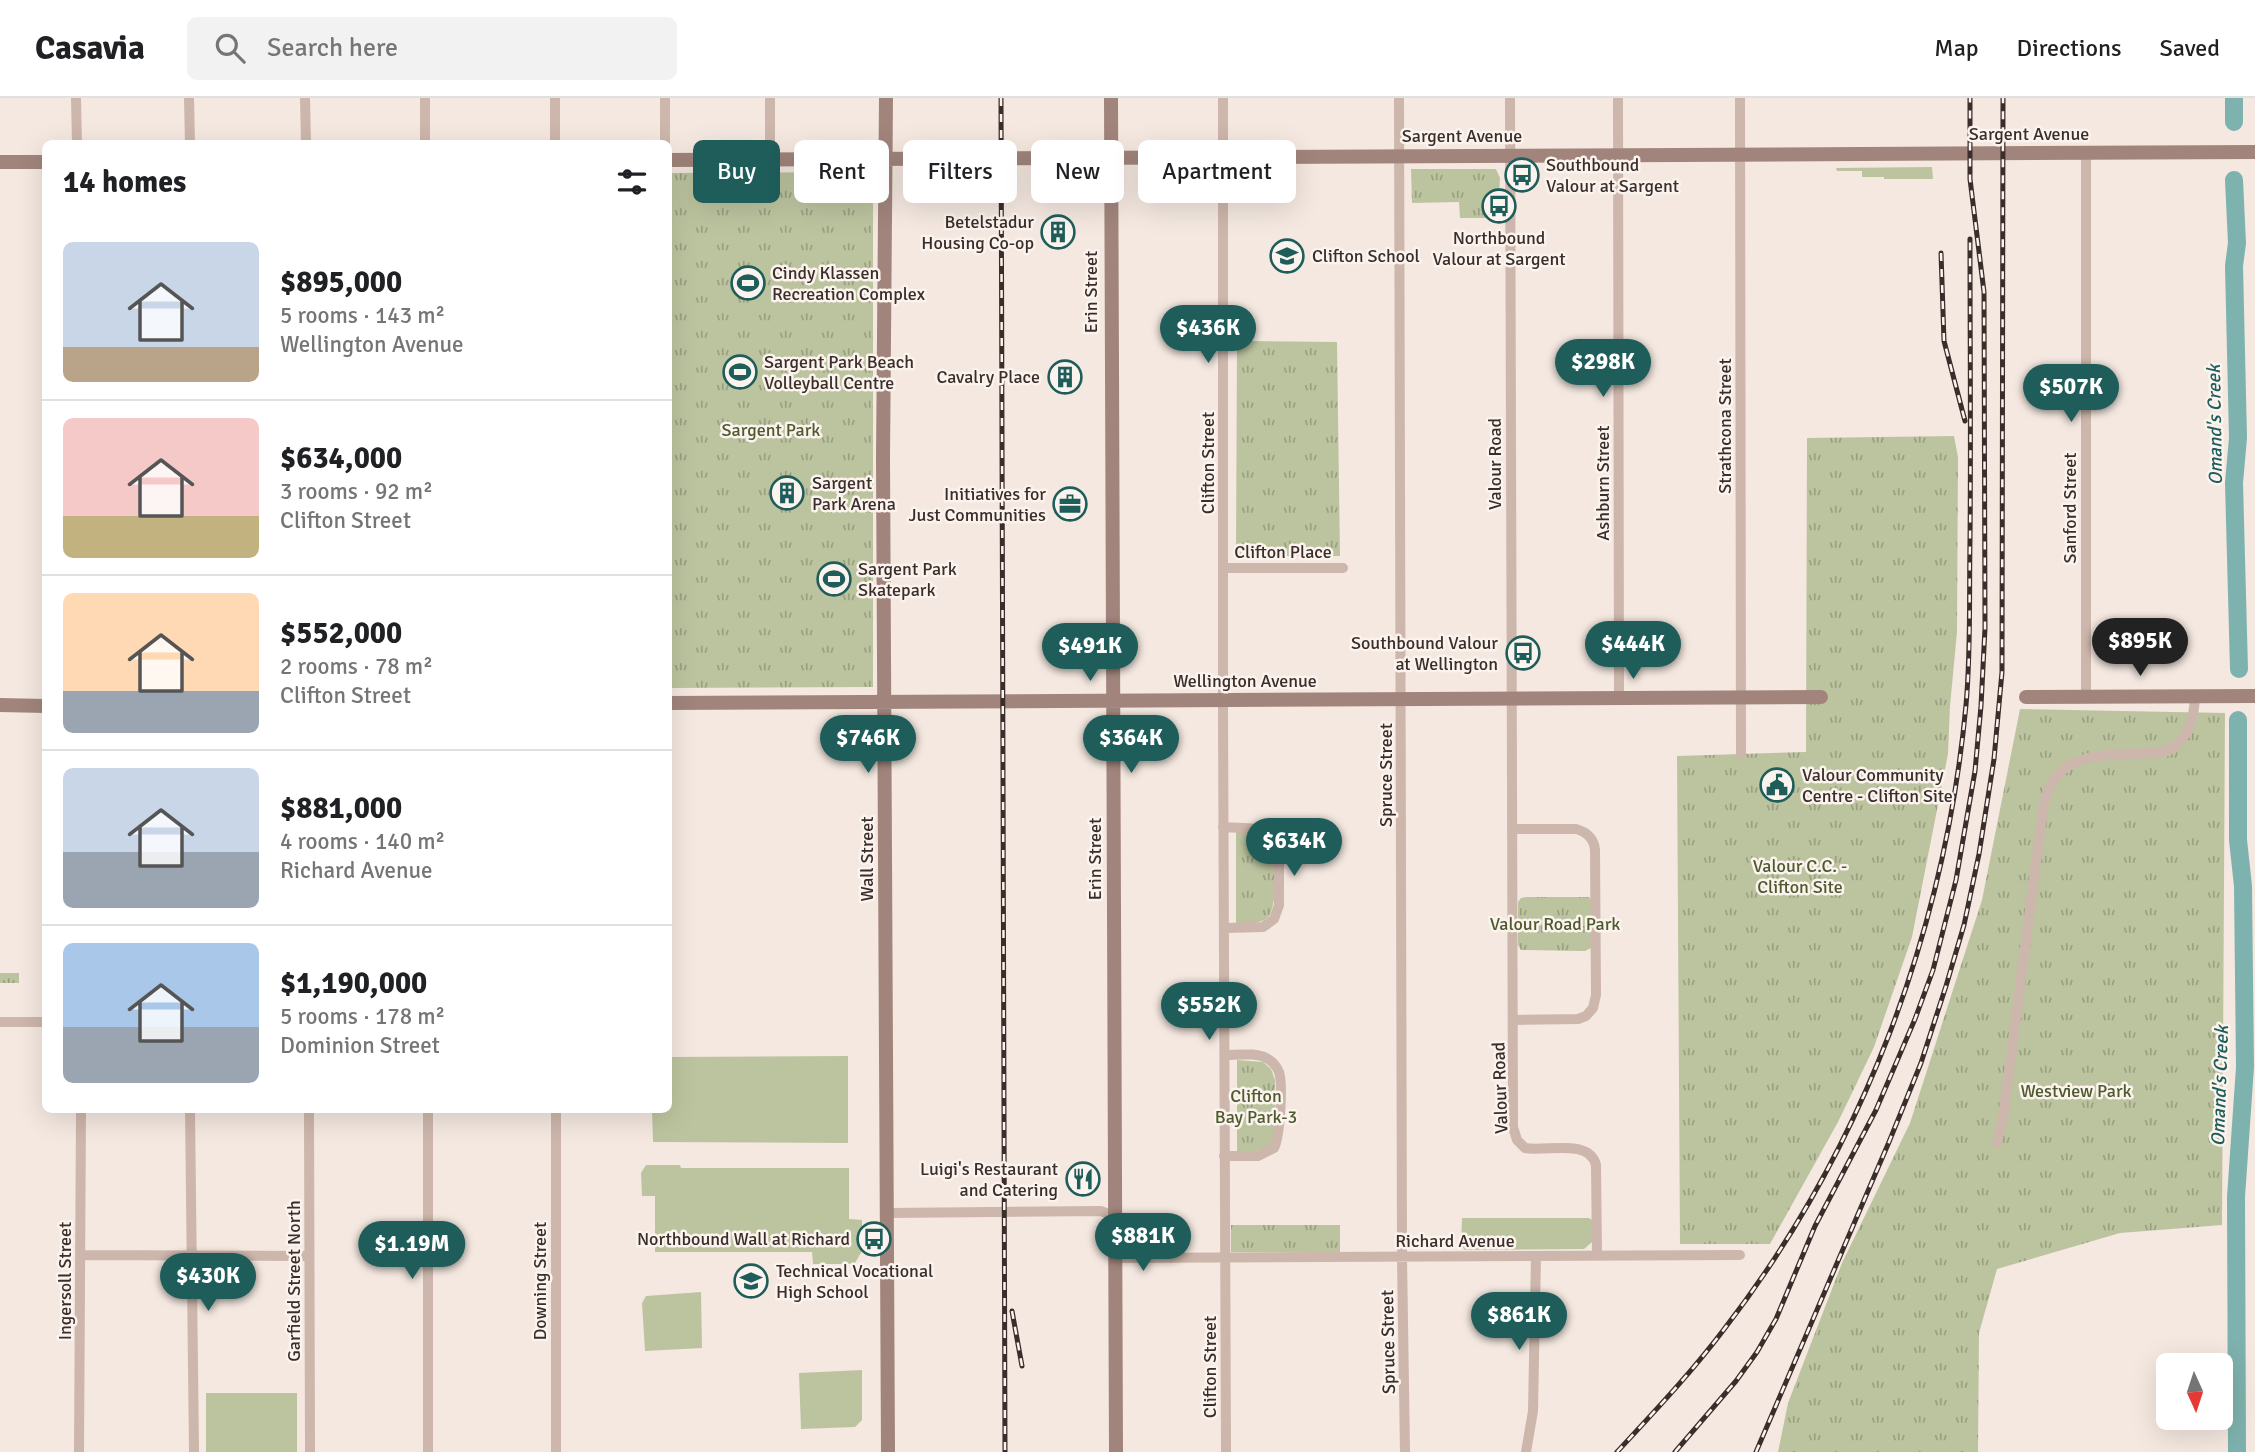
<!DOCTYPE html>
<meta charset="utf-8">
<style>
body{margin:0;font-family:Signika,sans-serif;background:#f2f2f2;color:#202124;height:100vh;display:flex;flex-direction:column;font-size:26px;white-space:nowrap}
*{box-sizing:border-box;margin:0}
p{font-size:23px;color:#757577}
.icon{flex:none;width:38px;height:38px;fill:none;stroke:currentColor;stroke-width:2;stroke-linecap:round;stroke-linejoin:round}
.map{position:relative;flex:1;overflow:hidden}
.sheet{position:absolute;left:42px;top:42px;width:630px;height:973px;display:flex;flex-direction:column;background:#fff;border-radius:10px;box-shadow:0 7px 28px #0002}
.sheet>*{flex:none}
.hud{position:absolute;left:693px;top:42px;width:665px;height:63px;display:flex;gap:14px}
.needle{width:46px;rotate:177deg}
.buttons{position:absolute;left:2156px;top:1255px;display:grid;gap:14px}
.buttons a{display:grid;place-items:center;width:77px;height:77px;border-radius:10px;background:#fff;box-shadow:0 7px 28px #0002;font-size:35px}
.price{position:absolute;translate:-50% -60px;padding:0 16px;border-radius:24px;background:#1e5d5a;color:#fff;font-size:23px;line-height:46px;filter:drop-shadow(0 2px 4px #0008)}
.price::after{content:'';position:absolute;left:50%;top:42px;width:21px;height:16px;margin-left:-10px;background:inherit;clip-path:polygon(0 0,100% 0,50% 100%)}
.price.current{background:#222;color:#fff}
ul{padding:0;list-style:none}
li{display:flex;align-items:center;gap:21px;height:175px;padding:0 21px}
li+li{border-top:2px solid #e0e0e0}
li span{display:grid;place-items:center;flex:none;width:196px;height:140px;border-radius:10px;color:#555}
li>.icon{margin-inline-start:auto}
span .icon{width:84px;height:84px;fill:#fffc;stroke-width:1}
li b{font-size:30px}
h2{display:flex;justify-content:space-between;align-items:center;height:84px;padding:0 21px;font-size:30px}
.pill{padding:0 24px;border-radius:10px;background:#fff;box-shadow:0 7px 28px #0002;font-size:24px;line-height:63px}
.pill.current{background:#1e5d5a;color:#fff}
header{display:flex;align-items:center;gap:42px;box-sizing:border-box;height:98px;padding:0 35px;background:#fff;border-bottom:2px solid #e0e0e0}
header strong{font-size:33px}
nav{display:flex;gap:38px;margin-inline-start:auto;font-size:24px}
.search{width:490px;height:63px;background:#f2f2f2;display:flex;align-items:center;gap:18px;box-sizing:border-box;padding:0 24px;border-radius:10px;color:#757577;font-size:26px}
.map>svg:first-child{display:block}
</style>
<header>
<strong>Casavia</strong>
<div class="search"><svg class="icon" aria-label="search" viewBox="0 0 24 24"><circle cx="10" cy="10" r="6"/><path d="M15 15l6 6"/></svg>Search here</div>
<nav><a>Map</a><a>Directions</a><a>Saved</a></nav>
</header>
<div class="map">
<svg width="2255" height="1354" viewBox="0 0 2255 1354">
<defs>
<pattern id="park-tufts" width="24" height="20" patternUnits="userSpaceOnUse" patternTransform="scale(1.75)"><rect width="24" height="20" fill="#bcc49f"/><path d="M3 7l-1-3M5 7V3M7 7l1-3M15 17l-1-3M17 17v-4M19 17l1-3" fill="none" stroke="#9aa082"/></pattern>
</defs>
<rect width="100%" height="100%" fill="#f4e8e0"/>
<path fill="#bcc49f" d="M1932,69L1933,81H1884V79H1862V73H1837L1836,70Z
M848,958V1045L653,1044L652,1012H668L669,959Z
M646,1067H680L681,1070H849V1121L862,1122V1153L855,1165L849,1166H813L812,1154H655V1098H642L641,1075Z
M1462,1120H1589L1592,1122V1144L1584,1151L1465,1152L1461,1148Z
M701,1194L702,1250L645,1253L642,1205L646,1198Z
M862,1272V1322L855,1329L801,1331L799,1275Z
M206,1295H297V1354H206Z"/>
<path fill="url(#park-tufts)" d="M1411,71H1496L1500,80L1498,120H1460L1459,104L1412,105Z
M873,74V589L669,590V75Z
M1237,243L1337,244L1340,458H1236Z
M1954,338L1958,359L1957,534L1950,608L1948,656L1912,839L1874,949L1838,1024L1770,1146H1680L1677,658L1806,654L1807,340Z
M2020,611L2225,615L2222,1127L2120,1135L1997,1171L1979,1235L1978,1354H1778L1788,1305L1842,1165L1910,1025L1982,802Z
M1236,734C1247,734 1259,732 1268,739C1279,748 1278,809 1268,819C1260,827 1247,825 1236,825Z
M1526,799H1589L1591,802V850L1585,853L1521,852L1518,847V804L1521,800Z
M0,875H19V885H0Z
M1237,962L1263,964L1271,971L1275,982V1035L1272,1045L1267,1050L1256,1053H1237Z
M1231,1127H1340V1154H1231Z"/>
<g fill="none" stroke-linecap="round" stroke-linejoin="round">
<path stroke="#7eb2ae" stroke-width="18" d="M2234,24V0
M2234,82L2237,145L2234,168L2238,340L2234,385L2239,571
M2237,1354L2236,1099L2245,969L2243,788L2238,742V622"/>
<path stroke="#cdb6ab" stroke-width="10" d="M76,0L77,46
M189,0L190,46
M305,0L306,46
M555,0V46
M665,0V46
M770,0V61
M1223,0V613L1226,1354
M1399,0L1402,1159L1405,1354
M1510,0L1513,1029L1517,1042L1525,1050C1546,1054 1589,1040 1596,1067L1597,1158
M1618,0L1619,601
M1740,0L1741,656
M425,46V0
M2086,55V598
M1224,470H1343
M1223,729L1263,731L1274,739L1279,754V807L1274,821L1263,829L1225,830
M1513,731H1576C1587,734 1594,741 1595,752L1596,897L1593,910L1586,918L1578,921L1513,922
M0,924H46
M190,1012L194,1354
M309,1012L310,1354
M428,1012V1354
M556,1012V1354
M1997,1045L2003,1019L2043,711C2054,643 2116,661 2168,653C2189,640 2194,622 2195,598
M1224,1058H1258L1274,1050C1280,1039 1283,986 1279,974C1277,969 1273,964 1268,961C1257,954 1238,957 1225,957
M888,1115L1101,1113C1126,1122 1154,1138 1171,1160
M81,1157L309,1158
M1115,1160L1740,1157
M79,1354L81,1012
M1526,1354L1533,1313L1536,1158"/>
<path stroke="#a1857c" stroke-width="14" d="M886,0L883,360L888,1354
M1111,0L1116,1354
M668,62L2255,54
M0,64H46
M2026,599L2255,598
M668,605L1821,599
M0,607L46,608"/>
<defs>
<path id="rail" d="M1001,0L1005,1354
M1941,155L1944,243L1965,323
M1012,1213L1022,1268
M1617,1354C1654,1314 1692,1274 1725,1230C1863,1051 1945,832 1966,607C1971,553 1969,498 1970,443C1971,342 1970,241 1970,141
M1675,1354L1736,1283L1757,1254L1776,1221L1815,1128L1876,1012L1915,921L1933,872L1956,782L1975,673L1981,608L1985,530L1984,194L1970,81V0
M1756,1354L1889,1044L1921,965L1946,888L1964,827L1979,756L1994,661L2002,574L2003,0"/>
</defs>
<use href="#rail" stroke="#3a2d2a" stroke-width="5"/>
<use href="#rail" stroke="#fbf3ed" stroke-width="2.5" stroke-dasharray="8" stroke-linecap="butt"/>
</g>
<defs>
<symbol id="bus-ring" viewBox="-11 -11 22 22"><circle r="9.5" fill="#fbf3ed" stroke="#1e5d5a" stroke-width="1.5"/><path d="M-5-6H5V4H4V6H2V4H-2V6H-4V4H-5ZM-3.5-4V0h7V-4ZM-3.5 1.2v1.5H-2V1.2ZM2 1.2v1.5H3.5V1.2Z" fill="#1e5d5a"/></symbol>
<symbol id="building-ring" viewBox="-11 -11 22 22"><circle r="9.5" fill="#fbf3ed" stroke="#1e5d5a" stroke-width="1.5"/><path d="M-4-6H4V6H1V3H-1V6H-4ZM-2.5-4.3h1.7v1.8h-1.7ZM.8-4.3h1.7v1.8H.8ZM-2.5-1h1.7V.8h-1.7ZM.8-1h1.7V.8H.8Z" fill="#1e5d5a"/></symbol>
<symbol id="school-ring" viewBox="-11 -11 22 22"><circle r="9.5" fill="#fbf3ed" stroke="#1e5d5a" stroke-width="1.5"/><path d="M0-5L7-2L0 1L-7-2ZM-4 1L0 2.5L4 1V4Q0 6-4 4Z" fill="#1e5d5a"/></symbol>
<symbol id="stadium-ring" viewBox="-11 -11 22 22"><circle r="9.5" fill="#fbf3ed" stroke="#1e5d5a" stroke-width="1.5"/><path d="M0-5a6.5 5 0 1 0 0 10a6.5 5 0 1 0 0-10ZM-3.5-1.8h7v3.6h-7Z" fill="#1e5d5a"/></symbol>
<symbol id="office-ring" viewBox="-11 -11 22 22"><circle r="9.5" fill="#fbf3ed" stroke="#1e5d5a" stroke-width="1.5"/><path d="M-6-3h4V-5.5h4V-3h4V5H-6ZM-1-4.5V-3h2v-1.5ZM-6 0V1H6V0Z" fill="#1e5d5a"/></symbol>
<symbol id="civic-ring" viewBox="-11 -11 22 22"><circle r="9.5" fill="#fbf3ed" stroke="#1e5d5a" stroke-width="1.5"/><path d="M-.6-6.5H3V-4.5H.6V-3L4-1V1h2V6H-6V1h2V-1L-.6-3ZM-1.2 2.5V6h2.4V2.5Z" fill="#1e5d5a"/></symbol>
<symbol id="restaurant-ring" viewBox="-11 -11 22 22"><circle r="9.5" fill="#fbf3ed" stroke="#1e5d5a" stroke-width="1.5"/><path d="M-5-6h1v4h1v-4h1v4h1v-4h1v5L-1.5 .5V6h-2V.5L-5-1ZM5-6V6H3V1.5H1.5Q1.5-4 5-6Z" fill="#1e5d5a"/></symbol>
</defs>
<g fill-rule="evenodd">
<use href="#bus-ring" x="1503" y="58" width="38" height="38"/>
<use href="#bus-ring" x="1480" y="89" width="38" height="38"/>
<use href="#building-ring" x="1039" y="115" width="38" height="38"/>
<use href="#school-ring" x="1268" y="139" width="38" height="38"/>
<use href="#stadium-ring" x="729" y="166" width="38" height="38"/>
<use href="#stadium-ring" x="721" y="255" width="38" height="38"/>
<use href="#building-ring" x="1046" y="260" width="38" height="38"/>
<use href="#building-ring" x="768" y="376" width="38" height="38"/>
<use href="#office-ring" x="1051" y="387" width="38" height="38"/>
<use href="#stadium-ring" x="815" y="462" width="38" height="38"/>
<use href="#bus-ring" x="1504" y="536" width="38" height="38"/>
<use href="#civic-ring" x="1758" y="668" width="38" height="38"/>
<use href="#restaurant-ring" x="1064" y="1062" width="38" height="38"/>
<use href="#bus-ring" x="855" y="1122" width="38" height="38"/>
<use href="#school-ring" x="732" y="1164" width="38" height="38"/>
</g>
<g text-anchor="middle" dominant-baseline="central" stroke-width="5" stroke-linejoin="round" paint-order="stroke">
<g font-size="18" fill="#3a2d2a" stroke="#fbf3ed">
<text x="2029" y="36">Sargent Avenue</text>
<text x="1462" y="38">Sargent Avenue</text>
<text transform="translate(1091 194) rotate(-90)">Erin Street</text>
<text transform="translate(1725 328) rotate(-90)">Strathcona Street</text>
<text transform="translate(1208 365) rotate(-90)">Clifton Street</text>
<text transform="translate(1495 366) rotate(-90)">Valour Road</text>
<text transform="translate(1603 385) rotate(-90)">Ashburn Street</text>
<text transform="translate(2070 410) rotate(-90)">Sanford Street</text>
<text x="1283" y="454">Clifton Place</text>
<text x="1245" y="583">Wellington Avenue</text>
<text transform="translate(1386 677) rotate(-90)">Spruce Street</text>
<text transform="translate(867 761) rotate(-90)">Wall Street</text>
<text transform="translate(1095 761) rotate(-90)">Erin Street</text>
<text transform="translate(1500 990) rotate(-92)">Valour Road</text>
<text x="1455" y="1143">Richard Avenue</text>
<text transform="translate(65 1183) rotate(-90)">Ingersoll Street</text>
<text transform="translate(294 1183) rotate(-90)">Garfield Street North</text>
<text transform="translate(540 1183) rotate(-90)">Downing Street</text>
<text transform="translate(1388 1244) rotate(-91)">Spruce Street</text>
<text transform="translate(1210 1269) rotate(-90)">Clifton Street</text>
</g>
<g font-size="18" fill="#3a2d2a" stroke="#fbf3ed" text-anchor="start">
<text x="1546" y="67">Southbound<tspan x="1546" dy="21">Valour at Sargent</tspan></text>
<text x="1034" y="124" text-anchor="end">Betelstadur<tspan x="1034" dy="21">Housing Co-op</tspan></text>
<text x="1499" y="140" text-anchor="middle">Northbound<tspan x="1499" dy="21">Valour at Sargent</tspan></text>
<text x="1312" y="158">Clifton School</text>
<text x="772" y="175">Cindy Klassen<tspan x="772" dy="21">Recreation Complex</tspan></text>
<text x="764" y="264">Sargent Park Beach<tspan x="764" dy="21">Volleyball Centre</tspan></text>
<text x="1040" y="279" text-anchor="end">Cavalry Place</text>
<text x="812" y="385">Sargent<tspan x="812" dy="21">Park Arena</tspan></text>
<text x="1046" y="396" text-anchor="end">Initiatives for<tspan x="1046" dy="21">Just Communities</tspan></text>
<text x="858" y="471">Sargent Park<tspan x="858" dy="21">Skatepark</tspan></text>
<text x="1498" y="545" text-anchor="end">Southbound Valour<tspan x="1498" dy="21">at Wellington</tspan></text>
<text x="1802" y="677">Valour Community<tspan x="1802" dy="21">Centre - Clifton Site</tspan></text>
<text x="1058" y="1071" text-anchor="end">Luigi's Restaurant<tspan x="1058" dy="21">and Catering</tspan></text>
<text x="850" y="1141" text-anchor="end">Northbound Wall at Richard</text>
<text x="776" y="1173">Technical Vocational<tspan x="776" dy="21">High School</tspan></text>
</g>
<g font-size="18" fill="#4e592d" stroke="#fbf3ed">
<text x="771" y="332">Sargent Park</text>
<text x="1800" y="768">Valour C.C. -<tspan x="1800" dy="21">Clifton Site</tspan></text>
<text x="1555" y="826">Valour Road Park</text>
<text x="2076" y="993">Westview Park</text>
<text x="1256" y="998">Clifton<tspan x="1256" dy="21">Bay Park-3</tspan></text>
</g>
<g font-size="19" font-style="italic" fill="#1e5d5a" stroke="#fbf3ed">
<text transform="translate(2215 327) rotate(-91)">Omand's Creek</text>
<text transform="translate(2220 988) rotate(-88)">Omand's Creek</text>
</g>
</g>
</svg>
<div class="buttons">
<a><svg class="needle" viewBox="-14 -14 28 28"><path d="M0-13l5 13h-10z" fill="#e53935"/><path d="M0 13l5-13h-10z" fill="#757577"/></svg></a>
</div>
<b class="price" style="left:1208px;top:267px">$436K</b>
<b class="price" style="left:1603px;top:301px">$298K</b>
<b class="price" style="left:2071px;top:326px">$507K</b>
<b class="price current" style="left:2140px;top:580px">$895K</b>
<b class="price" style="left:1633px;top:583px">$444K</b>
<b class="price" style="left:1090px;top:585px">$491K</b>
<b class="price" style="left:868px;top:677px">$746K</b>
<b class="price" style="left:1131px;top:677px">$364K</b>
<b class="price" style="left:1294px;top:780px">$634K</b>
<b class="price" style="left:1209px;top:944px">$552K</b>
<b class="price" style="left:1143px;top:1175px">$881K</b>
<b class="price" style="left:412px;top:1183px">$1.19M</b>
<b class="price" style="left:208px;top:1215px">$430K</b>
<b class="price" style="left:1519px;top:1254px">$861K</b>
<div class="hud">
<a class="pill current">Buy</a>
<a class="pill">Rent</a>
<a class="pill">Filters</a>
<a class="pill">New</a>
<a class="pill">Apartment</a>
</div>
<section class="sheet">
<h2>14 homes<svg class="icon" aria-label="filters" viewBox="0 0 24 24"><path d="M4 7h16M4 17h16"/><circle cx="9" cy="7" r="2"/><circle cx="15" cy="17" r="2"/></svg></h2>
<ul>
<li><span style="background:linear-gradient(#c9d6e8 75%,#b9a48a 0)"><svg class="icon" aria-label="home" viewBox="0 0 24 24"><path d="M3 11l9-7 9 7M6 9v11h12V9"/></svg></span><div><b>$895,000</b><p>5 rooms · 143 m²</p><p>Wellington Avenue</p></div></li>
<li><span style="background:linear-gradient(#f6c9c9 70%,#c2b280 0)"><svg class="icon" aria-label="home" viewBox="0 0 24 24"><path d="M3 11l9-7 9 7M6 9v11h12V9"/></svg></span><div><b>$634,000</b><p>3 rooms · 92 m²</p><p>Clifton Street</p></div></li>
<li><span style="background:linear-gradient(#ffd9b3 70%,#9aa5b1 0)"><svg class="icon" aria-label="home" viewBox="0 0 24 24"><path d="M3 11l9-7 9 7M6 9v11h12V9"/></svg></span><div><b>$552,000</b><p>2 rooms · 78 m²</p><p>Clifton Street</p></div></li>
<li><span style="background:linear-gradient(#c9d6e8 60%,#9aa5b1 0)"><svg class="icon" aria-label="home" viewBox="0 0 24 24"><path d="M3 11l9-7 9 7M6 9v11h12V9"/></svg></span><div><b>$881,000</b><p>4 rooms · 140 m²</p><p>Richard Avenue</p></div></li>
<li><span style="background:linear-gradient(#a9c7e8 60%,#9aa5b1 0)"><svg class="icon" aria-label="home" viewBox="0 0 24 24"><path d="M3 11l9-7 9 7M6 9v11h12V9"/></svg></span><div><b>$1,190,000</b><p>5 rooms · 178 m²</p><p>Dominion Street</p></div></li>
</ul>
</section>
</div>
